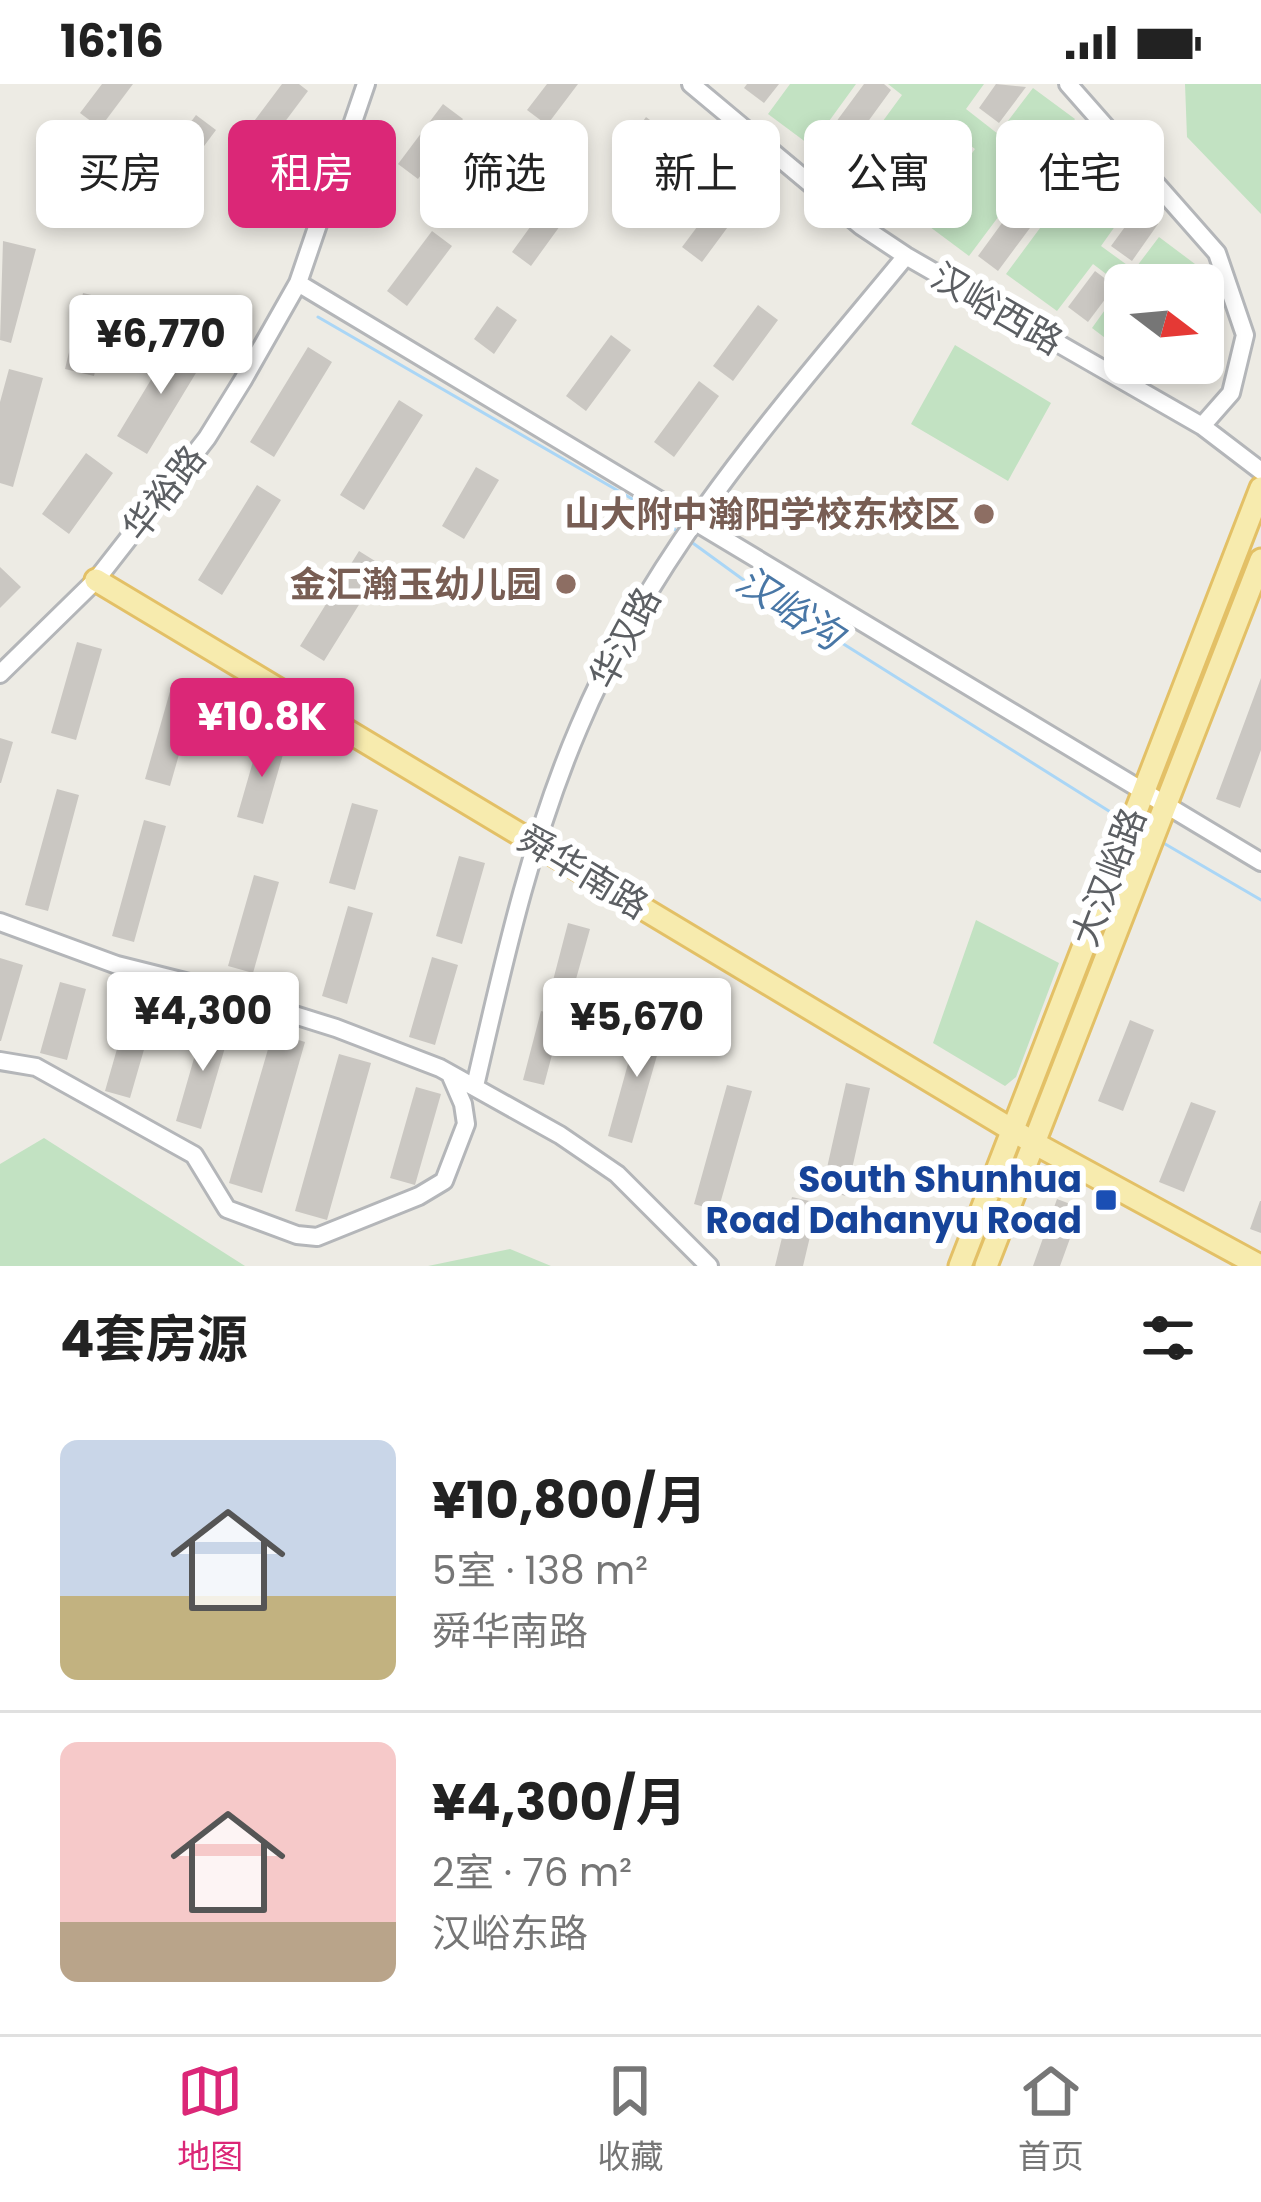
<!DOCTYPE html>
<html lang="zh">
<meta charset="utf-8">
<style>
body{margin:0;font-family:Poppins,"Noto Sans SC",sans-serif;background:#f2f2f2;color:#222;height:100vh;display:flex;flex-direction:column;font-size:45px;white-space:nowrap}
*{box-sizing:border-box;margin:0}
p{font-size:39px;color:#767676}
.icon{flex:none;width:66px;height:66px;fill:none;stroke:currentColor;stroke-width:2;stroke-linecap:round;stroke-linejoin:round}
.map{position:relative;height:1182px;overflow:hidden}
.panel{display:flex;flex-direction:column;background:#fff;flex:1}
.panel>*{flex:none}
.top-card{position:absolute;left:36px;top:36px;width:1191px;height:108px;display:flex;gap:24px}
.needle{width:78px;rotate:106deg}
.buttons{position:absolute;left:1104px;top:180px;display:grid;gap:24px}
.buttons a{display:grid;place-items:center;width:120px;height:120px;border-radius:18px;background:#fff;box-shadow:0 6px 18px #0003;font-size:60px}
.price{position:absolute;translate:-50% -102px;padding:0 27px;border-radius:12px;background:#fff;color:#222;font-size:39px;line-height:78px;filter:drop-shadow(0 3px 6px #0008)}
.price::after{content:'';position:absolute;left:50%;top:72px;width:36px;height:27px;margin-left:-18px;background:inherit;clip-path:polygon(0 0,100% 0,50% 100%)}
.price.on{background:#db2777;color:#fff}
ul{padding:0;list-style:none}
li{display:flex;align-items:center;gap:36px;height:300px;padding:0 60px}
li+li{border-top:3px solid #e0e0e0}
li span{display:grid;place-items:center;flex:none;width:336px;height:240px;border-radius:18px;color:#555}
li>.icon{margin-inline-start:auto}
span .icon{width:144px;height:144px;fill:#fffc;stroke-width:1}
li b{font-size:51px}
h2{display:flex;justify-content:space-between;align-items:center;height:144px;padding:0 60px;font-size:51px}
.tag{padding:0 42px;border-radius:18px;background:#fff;box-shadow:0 6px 18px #0003;font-size:42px;line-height:108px}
.tag.on{background:#db2777;color:#fff}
.status{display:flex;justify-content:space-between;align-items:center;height:84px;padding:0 60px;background:#fff;direction:ltr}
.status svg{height:33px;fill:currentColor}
.menu{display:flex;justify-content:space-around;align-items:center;height:168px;border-top:3px solid #e0e0e0;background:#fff;font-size:33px;color:#767676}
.menu a{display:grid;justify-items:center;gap:6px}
.menu .on{color:#db2777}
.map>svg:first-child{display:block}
</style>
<div class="status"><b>16:16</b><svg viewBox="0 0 49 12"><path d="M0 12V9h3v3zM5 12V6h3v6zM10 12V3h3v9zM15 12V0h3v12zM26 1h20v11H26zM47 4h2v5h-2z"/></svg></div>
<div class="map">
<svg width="1261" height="1182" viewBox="0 0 1261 1182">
<rect width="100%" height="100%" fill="#edebe4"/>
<path fill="#c2e2c2" d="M790,0H856L811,62L768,30Z
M888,0H984L966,25L998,50L1033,4L1075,35L1042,81L1079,107L1101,78L1140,107L1101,162L1134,186L1159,153L1199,183L1186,201H1125V269L1092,244L1122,202L1093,180L1057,227L1006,190L1060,117L1028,93L969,172L922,137L975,65L945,42L888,117L847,86L902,11Z
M1185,0H1261V130L1187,53Z
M955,261L1051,319L1008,397L911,340Z
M976,836L1059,879L1016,993L1005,1002L933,959Z
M44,1054L245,1182H0V1080Z
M510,1165L551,1182H428Z"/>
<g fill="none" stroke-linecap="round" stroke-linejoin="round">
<path stroke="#aad6f6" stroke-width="3" d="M318,233L634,416L677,447
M690,457L756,505L1120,734
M1160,757L1261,816"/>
</g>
<path fill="#cac7c2" d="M102,0H133L100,44L80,29Z
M282,0H299L308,7L260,71L240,56Z
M547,0H578L547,41L527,26Z
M747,0H779L764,19L744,4Z
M864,0H884L891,6L840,76L819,61Z
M996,0L1026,3L999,39L979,24Z
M443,20L463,35L418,95L398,80Z
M196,31L216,46L178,97L158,82Z
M646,33L666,48L642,81L622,67Z
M1080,43L1101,58L1074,94L1054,79Z
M947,52L967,67L915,137L895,122Z
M567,92L586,106L531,182L512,168Z
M1029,102L1050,117L998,187L978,172Z
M727,103L747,117L702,178L682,163Z
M1138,125L1158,140L1132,177L1111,162Z
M432,147L452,162L407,222L387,207Z
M3,157L36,165L11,259L0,256Z
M1095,187L1115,202L1088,238L1068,223Z
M1203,206L1216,216L1203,234Z
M83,209L112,216L94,292L65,285Z
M758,221L778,236L733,297L713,282Z
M497,222L517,236L494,270L474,255Z
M611,251L631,266L586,327L566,312Z
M175,256L205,274L147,370L117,352Z
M308,263L332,278L274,373L250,358Z
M9,285L43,294L13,403L0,399V318Z
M699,297L719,312L674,373L654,358Z
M399,316L423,331L364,426L340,411Z
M86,369L113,389L69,450L42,430Z
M476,383L499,396L464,455L442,442Z
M257,401L281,416L222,511L198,496Z
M359,467L383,482L324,577L300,562Z
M0,483L21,503L0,524Z
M77,558L102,565L76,656L51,649Z
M1261,594V666L1240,724L1216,715Z
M171,604L196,611L170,702L145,695Z
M260,653L286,660L263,740L237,733Z
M0,654L13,658L1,699H0Z
M57,705L79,711L48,827L25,821Z
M352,719L378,726L355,806L329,799Z
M144,736L166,742L134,858L112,852Z
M459,772L485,779L462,860L436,852Z
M254,791L279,798L253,889L228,882Z
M348,822L373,829L347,920L322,912Z
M568,839L590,845L571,913L550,908Z
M432,873L458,881L435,961L409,953Z
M0,874L23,881L1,957H0Z
M60,898L86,905L67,976L40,969Z
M131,916L156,924L130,1014L105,1007Z
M541,927L562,933L544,1001L523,996Z
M641,933L666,940L632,1059L608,1052Z
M205,936L231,943L201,1045L176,1037Z
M1130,936L1154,946L1123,1027L1098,1017Z
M273,948L305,958L262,1109L229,1099Z
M339,970L371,979L327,1136L295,1127Z
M846,999L870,1004L846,1112L822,1106Z
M727,1001L752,1007L718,1127L694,1120Z
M416,1003L441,1010L415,1101L390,1094Z
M1191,1018L1216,1027L1184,1108L1159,1098Z
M792,1113L818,1119L803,1182H775Z
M1057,1115L1081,1124L1060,1182H1033Z
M1260,1117H1261V1149L1250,1145Z"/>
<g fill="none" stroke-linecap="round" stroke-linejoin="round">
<defs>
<path id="minor" d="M691,0L861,142L906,172L1202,342L1261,387
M1068,0L1217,169L1245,251L1231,309L1202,342
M298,199L1261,778
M0,590L96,496L207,354L243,296L298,199L366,0
M0,838L117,881L205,903L336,944L440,984L560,1051L617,1090L709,1182
M0,977L36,983L194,1071L227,1125L297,1151L317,1153L419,1112L444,1097L466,1040L463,1020L450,990
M475,1002C503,881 530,757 579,643C654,464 784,320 906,172"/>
<path id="major" d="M96,496L1034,1059L1260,1182
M960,1182L1261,404
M986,1182L1261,476"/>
</defs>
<use href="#minor" stroke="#b4b6b9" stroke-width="22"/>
<use href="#major" stroke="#e3c066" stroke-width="27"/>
<use href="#minor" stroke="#fff" stroke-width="16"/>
<use href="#major" stroke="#f7ebae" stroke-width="21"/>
</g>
<g fill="#8d6e63" stroke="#fff" stroke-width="4.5">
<circle cx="984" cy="430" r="12"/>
<circle cx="566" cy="500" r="12"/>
</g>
<rect fill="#1a4fb4" stroke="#fff" stroke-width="4.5" x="1094" y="1104" width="24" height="24" rx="6"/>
<g text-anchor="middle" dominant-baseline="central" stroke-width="12" stroke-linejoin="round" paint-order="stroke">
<g font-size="36" fill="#5c5f63" stroke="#fff">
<text transform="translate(997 225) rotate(30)">汉峪西路</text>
<text transform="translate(164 409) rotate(-52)">华裕路</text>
<text transform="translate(625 554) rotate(-62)">华汉路</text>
<text transform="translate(583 788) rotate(31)">舜华南路</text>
<text transform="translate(1109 793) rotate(-69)">大汉峪路</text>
</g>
<g font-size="36" font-weight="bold" fill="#785e54" stroke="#fff" text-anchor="end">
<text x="960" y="430">山大附中瀚阳学校东校区</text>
<text x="542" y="500">金汇瀚玉幼儿园</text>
</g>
<g font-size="36" font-weight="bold" fill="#164399" stroke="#fff" text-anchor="end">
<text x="1082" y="1095">South Shunhua<tspan x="1082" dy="41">Road Dahanyu Road</tspan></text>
</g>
<g font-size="39" font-style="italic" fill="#4977a6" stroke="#fff">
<text transform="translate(790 524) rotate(33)">汉峪沟</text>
</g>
</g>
</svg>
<div class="buttons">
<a><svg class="needle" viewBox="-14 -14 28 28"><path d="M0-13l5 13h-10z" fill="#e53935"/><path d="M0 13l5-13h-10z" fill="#767676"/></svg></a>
</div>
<b class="price" style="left:161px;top:313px">¥6,770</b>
<b class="price on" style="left:262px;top:696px">¥10.8K</b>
<b class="price" style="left:203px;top:990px">¥4,300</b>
<b class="price" style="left:637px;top:996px">¥5,670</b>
<div class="top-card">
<a class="tag">买房</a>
<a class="tag on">租房</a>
<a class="tag">筛选</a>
<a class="tag">新上</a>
<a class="tag">公寓</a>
<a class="tag">住宅</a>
</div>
</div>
<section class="panel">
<h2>4套房源<svg class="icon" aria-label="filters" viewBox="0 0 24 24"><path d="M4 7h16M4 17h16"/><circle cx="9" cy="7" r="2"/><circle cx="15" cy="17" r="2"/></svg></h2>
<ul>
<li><span style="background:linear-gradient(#c9d6e8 65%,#c2b280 0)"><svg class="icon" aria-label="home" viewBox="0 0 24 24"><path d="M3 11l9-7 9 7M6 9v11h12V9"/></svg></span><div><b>¥10,800/月</b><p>5室 · 138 m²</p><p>舜华南路</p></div></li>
<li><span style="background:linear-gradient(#f6c9c9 75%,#b9a48a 0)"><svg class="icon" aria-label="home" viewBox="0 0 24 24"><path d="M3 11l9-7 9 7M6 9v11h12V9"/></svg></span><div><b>¥4,300/月</b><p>2室 · 76 m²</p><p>汉峪东路</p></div></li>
</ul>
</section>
<nav class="menu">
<a class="on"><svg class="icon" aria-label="map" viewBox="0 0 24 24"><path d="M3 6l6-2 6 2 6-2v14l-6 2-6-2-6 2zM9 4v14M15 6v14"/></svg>地图</a>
<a><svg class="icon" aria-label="saved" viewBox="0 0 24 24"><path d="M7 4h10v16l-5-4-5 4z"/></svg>收藏</a>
<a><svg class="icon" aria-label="home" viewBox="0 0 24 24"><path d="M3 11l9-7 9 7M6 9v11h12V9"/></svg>首页</a>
</nav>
